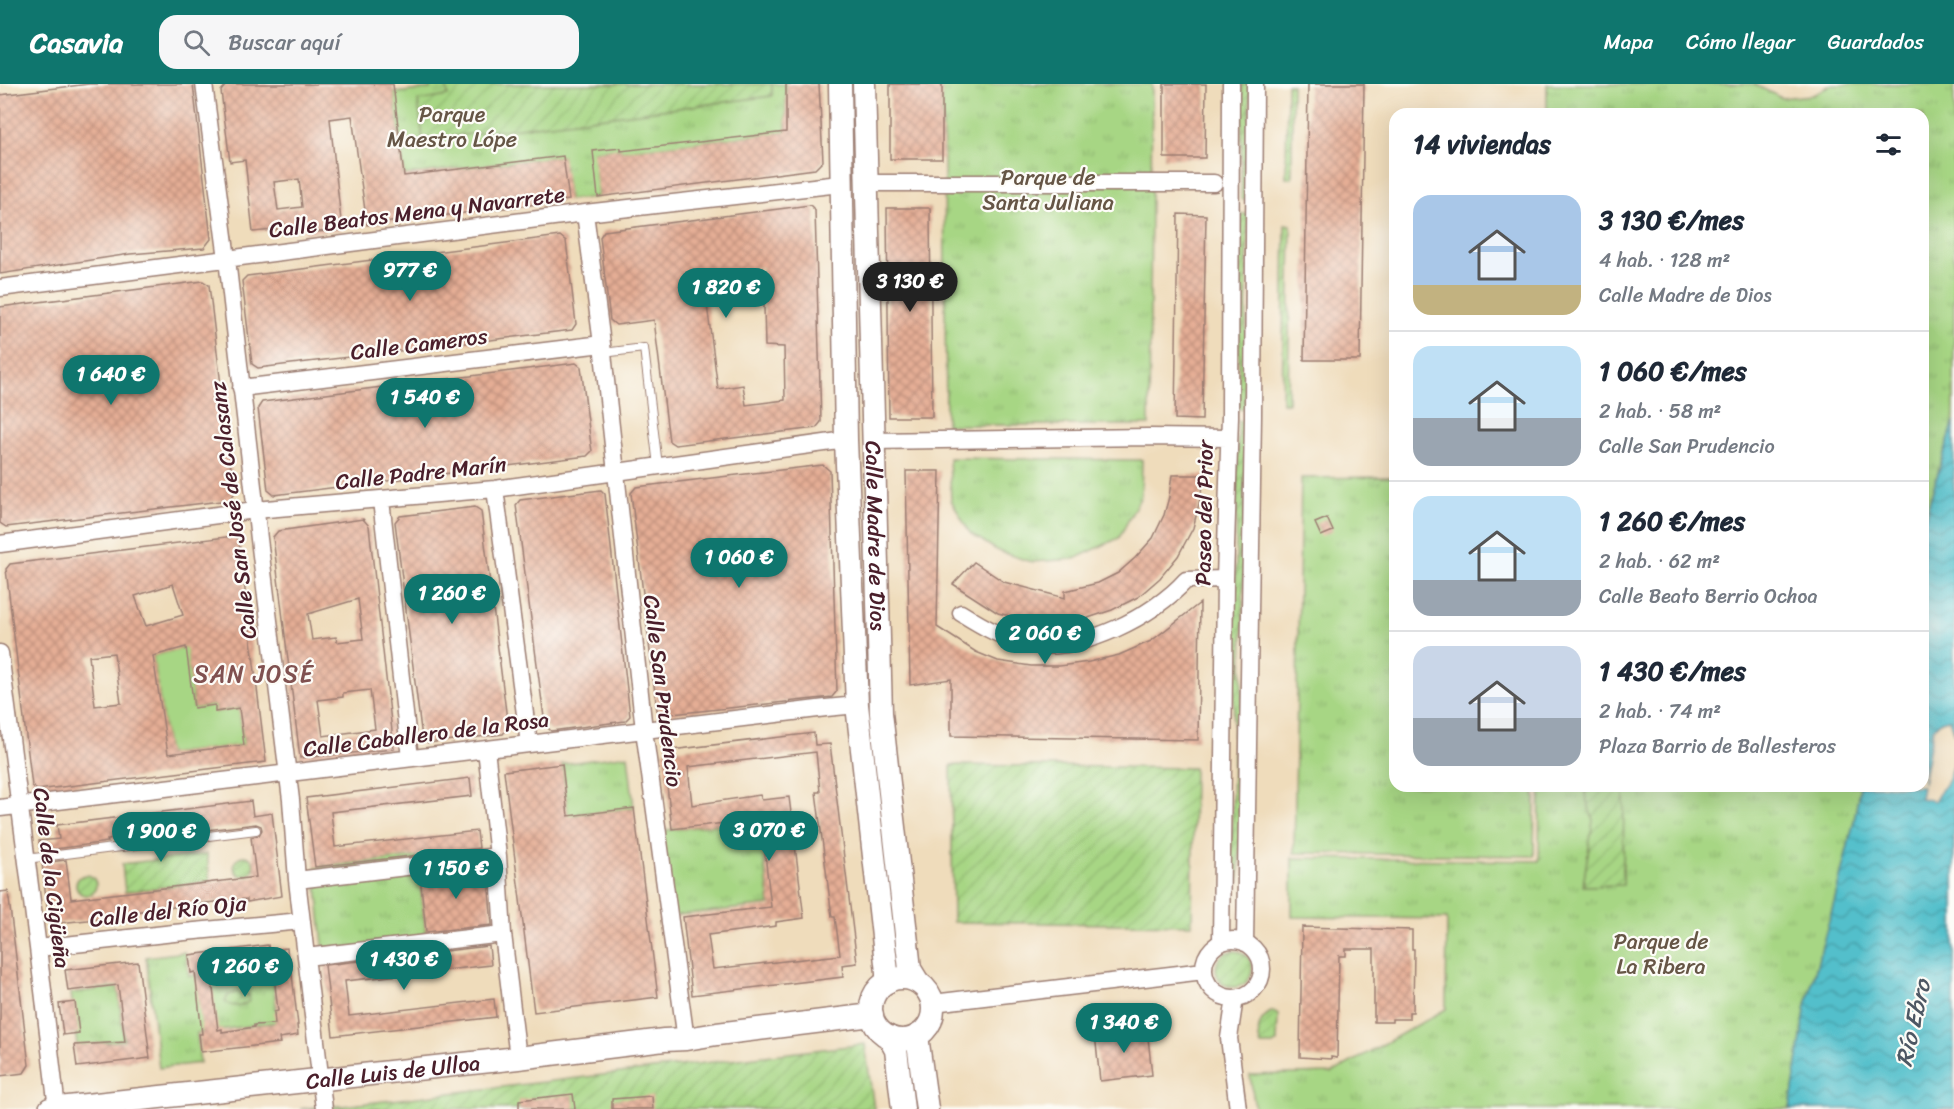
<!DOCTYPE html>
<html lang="es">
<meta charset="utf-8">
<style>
body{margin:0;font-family:Sriracha,sans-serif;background:#f6f6f7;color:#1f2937;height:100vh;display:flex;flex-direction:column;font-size:22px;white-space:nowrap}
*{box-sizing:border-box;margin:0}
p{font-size:20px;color:#747a83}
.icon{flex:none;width:33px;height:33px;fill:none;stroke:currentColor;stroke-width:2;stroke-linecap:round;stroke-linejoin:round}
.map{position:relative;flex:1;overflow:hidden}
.side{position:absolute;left:1389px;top:24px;width:540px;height:684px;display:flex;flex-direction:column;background:#fff;border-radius:18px;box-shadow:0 6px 24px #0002}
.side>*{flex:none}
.price{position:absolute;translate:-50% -51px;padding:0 14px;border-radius:21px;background:#0f766e;color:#fff;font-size:20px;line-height:39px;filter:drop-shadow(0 2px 3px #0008)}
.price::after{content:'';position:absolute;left:50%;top:36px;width:18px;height:14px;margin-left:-9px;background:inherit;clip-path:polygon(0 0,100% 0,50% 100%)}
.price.current{background:#222;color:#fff}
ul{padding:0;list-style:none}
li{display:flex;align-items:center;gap:18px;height:150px;padding:0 24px}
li+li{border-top:2px solid #e0e1e3}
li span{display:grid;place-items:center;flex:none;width:168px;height:120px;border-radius:18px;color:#555}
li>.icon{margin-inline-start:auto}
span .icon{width:72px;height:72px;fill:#fffc;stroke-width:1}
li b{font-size:26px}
h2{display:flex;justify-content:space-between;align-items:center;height:72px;padding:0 24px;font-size:26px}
header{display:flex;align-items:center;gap:36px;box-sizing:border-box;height:84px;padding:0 30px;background:#0f766e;color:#fff}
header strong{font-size:28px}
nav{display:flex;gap:33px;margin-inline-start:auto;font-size:21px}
.search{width:420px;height:54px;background:#f6f6f7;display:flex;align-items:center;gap:15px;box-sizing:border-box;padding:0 21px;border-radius:18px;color:#747a83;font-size:22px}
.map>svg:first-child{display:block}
</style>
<header>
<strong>Casavia</strong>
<div class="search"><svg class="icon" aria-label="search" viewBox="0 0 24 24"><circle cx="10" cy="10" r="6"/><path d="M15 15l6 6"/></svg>Buscar aquí</div>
<nav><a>Mapa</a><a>Cómo llegar</a><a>Guardados</a></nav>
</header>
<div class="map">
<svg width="1954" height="1025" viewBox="0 0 1954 1025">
<defs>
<pattern id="park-tufts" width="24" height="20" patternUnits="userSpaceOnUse" patternTransform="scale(1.5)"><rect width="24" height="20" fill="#a7d684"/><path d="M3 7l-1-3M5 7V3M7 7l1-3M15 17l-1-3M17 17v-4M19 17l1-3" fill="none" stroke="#91b772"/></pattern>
<pattern id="garden-furrows" width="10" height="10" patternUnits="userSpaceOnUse" patternTransform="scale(1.5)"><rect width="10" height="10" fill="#a7d684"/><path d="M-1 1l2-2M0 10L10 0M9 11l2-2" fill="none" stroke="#91b772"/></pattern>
<pattern id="water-waves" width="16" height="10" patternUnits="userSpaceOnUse" patternTransform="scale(1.5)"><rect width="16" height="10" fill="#52bfcb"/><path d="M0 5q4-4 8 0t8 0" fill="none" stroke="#469ba5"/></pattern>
<pattern id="building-cross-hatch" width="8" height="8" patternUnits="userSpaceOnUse" patternTransform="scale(1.5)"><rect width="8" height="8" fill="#e5ae95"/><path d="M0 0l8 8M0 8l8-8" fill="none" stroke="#bc8d7a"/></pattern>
</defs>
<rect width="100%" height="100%" fill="#fdfcf7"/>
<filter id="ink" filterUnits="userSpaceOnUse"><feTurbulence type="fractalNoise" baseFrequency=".0167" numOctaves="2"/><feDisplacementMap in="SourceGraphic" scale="12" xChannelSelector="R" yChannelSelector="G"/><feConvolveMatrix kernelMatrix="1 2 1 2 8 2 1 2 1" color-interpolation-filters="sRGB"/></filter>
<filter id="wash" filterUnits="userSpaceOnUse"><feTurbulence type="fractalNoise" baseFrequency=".008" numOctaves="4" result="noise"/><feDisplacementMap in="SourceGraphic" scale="24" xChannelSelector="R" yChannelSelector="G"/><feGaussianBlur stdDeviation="1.35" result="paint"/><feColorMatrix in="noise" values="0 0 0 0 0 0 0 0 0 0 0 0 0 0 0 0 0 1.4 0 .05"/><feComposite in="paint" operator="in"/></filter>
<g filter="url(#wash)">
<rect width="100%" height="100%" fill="#efdcbb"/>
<path fill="#a7d684" stroke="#787a58" stroke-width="1.5" d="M230,550L188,575L194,624L215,621L216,628L239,624L244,661L168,670L153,572Z"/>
<path fill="url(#park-tufts)" stroke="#787a58" stroke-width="1.5" d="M430,0H786V48L621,67L620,64L594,67L598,113L569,116L562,72L404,91L394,9L430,5Z
M941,0H1152L1149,341H946L944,69Z
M1547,0H1754L1781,14L1813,11L1832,0H1954V338L1936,395L1923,442V30H1547Z
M949,374L1142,376L1141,412L1119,454L1074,475L1031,478L998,467L970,449L951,416Z
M1395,393V702H1535L1534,772L1294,769L1301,394Z
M628,671L634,724L568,732L562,680Z
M1540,702H1860L1854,737L1834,819L1806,921L1790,1025H1255L1250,991L1332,989L1446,925L1447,835L1292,833V774L1539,777Z
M759,736L770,821L670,832L659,747Z
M417,773L428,869L325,880L315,783Z
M185,868L189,892L271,881L278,938L197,949L200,979L159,984L146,873Z
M118,903L124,956L77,962L71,909Z"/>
<path fill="url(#garden-furrows)" stroke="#787a58" stroke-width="1.5" d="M446,0H772V12L423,56L418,17L448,12Z
M1242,0H1250L1248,115H1241Z
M1287,0H1292V94H1286Z
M1241,130H1248L1245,325H1238Z
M1285,140L1291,141L1288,319H1282Z
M1238,337H1246L1239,799H1231Z
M951,681L1194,684L1192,841L953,838Z
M1585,702H1624L1623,801L1583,802L1593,736L1585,711Z
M207,770L210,797L125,808L122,780Z
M234 782a10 10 0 1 1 20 0a10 10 0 1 1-20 0Z
M76 801a10 10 0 1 1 20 0a10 10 0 1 1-20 0Z
M1216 885a18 18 0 1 1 36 0a18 18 0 1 1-36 0Z
M237,908L249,911V917C242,923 233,924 225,918L228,911Z
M1271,928H1275L1278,931L1277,958L1273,961H1261C1256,948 1258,935 1271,928Z
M865,960L874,1025H300L323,1022H342Z"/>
<path fill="url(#water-waves)" stroke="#4e6f7b" stroke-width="1.5" d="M1954,338V650L1949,635L1941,637L1933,645L1923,699V442L1936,395Z
M1954,676V1025H1790L1806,921L1834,819L1854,737L1860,702H1922L1920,714L1934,717L1948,696Z"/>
<g id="blocks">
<path fill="url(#building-cross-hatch)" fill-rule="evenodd" d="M89,0H193L211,155L204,164L130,170L0,190V11Z
M227,0H393L404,92L563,72L569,116L367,141L352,32L330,35L342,146L305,149L304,143L253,148L245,76L230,78L221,7ZM299,95L302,123L278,126L274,98Z
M786,0H819L823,77L815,85L598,113L593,67L621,64V67L786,48Z
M890,0H942V75H890Z
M1164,0H1206L1205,74H1164Z
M1308,0H1364L1360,276H1304Z
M810,121L815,126L821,338L816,344L675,361L669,357L654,236L616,241L610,236L600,153L604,147ZM763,183L765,262L784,263L785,316L746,321L743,301L718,305L703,190Z
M887,124H930L932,333H889Z
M1178,130L1206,131L1202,336L1175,335Z
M560,152L566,157L576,240L572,246L258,284L252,280L242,197L247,192Z
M203,197L209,201L234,410L229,416L6,443L0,439V223Z
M576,279L581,283L591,361L592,367L587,372L274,411L268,406L258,324L262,318Z
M823,381L830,387L837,607L832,613L663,631L657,626L631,409L636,403Z
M906,387H940L937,543L976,568L998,577L1031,582H1059L1089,578L1119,571L1151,557L1200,519L1198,656L951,652V595L910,601Z
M1172,391H1204L1199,420L1193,444L1178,472L1160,494L1138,513L1112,526L1088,534L1046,541L998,529L953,500L974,478L1004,498L1065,514V507L1098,499L1118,489L1135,474L1153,454L1164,431L1169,413Z
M601,406L605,410L630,632L625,637L551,647L545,641L516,421L520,416Z
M475,423L481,427L508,644L503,650L428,659L422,654L395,438L400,432Z
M1327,434L1333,447L1321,452L1315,439Z
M363,435L369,442L394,665L300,674L273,453L278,447ZM358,515L363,555L337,558L336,553L312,556L308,530ZM370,606L375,645L323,652L318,616L343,613V609Z
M234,452L239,457L266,678L37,706L32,702L6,485L10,480ZM173,500L183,531L146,542L135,512ZM186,563L194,624L215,621V628L239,624L244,661L168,670L153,572ZM114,569L121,619L95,622L89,572Z
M814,649L815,661L830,660L857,879L842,881L843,893L692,911L683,833L771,823L761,735L672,745L663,667ZM816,668L820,708H816L832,833H835L840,871L713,885L708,851L776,842V838L804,834L789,713L762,716L760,711L692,721L688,683Z
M562,680L568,732L634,724L658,913L534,928L504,687Z
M470,694L472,712L331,728L335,763L477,747L479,764L315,783L306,714Z
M251,717L253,732L272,729L282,812L247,818V815L215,818L117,830V833L49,840L42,779L66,776L71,815L256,793L251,753L259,751L262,746L261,742L256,740L206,746V744L107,756L108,758L40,767L39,757L59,755L57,741Z
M487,784L492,841L426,848L420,792Z
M8,807L29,981L24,989L0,992V808Z
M1302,843L1412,846V865H1414L1413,928H1409V935H1392V938H1374V865H1346V872H1339L1337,974L1331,973V975L1300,973Z
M268,861L269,866L287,864L288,874H290L298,941H297L298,951L279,954L280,959L201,968L199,950H202L195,888L191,889L189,871ZM268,881L269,892H274L278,927L274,928L275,940L254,941V943L222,948V945L218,946L211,888H215L214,886L247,882V884Z
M489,862L491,881L345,897L349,932L494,915L496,933L333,952L325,881Z
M138,878L150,974L77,983L74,961L125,958L118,901L68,907L65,886Z
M75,918L79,949L63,951L59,920Z
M1147,944L1152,991L1100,997L1095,950Z
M573,1010L575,1025H519V1016Z
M652,1012L653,1025H612V1015Z"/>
</g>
</g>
<g filter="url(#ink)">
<use href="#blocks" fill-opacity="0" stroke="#9c7e73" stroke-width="1.5"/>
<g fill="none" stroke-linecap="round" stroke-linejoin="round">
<defs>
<path id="lane" d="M603,269L644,264L658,382
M26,775L256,746"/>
<path id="street" d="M204,0L227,175L259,455L291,716L297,796L324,1025
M866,99H1214
M585,129L602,260L644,646L685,949
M0,204L585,129L840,100
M241,304L602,260
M873,357L1148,353L1228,354
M495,405L529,660
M381,416L410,674
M0,460L255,426L495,405L846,356
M961,529C985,544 1004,555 1032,560C1081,569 1154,532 1186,496L1225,495
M0,569L38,864L57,1025
M486,665L498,772L503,850L518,974
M0,724L826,624L857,621
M297,796L498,772
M1204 885a29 29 0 1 1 58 0a29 29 0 1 1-58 0Z
M1221,859L1225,495L1230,332L1231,0
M1245,859L1253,332L1255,0
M38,864L174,849L302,837
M306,873L503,850
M1235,914L1229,954L1238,1025
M933,919L1204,887"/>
<g id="secondary">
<path d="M840,0L846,356L857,621L887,888V898"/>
<path id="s1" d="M864,0L881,629L910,885L918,898"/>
<circle cx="902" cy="925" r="31"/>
<path d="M917,952L927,1025"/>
<path d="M889,953L896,966L903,1025"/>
<path id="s2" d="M50,1025L518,974L664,956L686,955L717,950L872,931"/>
</g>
</defs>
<use href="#lane" stroke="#9c7e73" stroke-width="10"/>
<use href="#street" stroke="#9c7e73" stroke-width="19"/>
<use href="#secondary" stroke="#9c7e73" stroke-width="25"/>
<use href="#lane" stroke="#fff" stroke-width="8"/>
<use href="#street" stroke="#fff" stroke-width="16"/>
<use href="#secondary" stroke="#fff" stroke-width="22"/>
</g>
</g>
<g text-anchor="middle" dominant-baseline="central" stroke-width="4.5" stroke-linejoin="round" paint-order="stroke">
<g font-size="22" fill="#665646" stroke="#fdfcf7">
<text x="452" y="30">Parque<tspan x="452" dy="25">Maestro Lópe</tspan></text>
<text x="1048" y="93">Parque de<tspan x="1048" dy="25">Santa Juliana</tspan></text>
<text x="1661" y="857">Parque de<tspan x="1661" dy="25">La Ribera</tspan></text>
</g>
<g font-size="22" fill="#4a1f2b" stroke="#fdfcf7">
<text transform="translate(417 128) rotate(-7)">Calle Beatos Mena y Navarrete</text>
<text transform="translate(419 260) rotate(-7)">Calle Cameros</text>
<text transform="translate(421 389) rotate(-6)">Calle Padre Marín</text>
<text transform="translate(233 426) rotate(-97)">Calle San José de Calasanz</text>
<text transform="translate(1204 429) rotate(-89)">Paseo del Prior</text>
<text stroke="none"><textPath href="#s1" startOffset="452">Calle Madre de Dios</textPath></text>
<text transform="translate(663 607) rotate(83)">Calle San Prudencio</text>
<text transform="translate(426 650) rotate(-7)">Calle Caballero de la Rosa</text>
<text transform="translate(52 794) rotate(83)">Calle de la Cigüeña</text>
<text transform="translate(168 827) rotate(-6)">Calle del Río Oja</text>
<text stroke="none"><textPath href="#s2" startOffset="345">Calle Luis de Ulloa</textPath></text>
</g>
<g font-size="24" letter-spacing="1.5" fill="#805150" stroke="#fdfcf7">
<text x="254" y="590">SAN JOSÉ</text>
</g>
<g font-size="24" font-style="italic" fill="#4d5763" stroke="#fdfcf7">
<text transform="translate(1913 939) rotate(-77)">Río Ebro</text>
</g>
</g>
</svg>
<b class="price" style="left:410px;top:218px">977 €</b>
<b class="price current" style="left:910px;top:229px">3 130 €</b>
<b class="price" style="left:726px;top:235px">1 820 €</b>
<b class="price" style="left:111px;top:322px">1 640 €</b>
<b class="price" style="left:425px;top:345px">1 540 €</b>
<b class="price" style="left:739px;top:505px">1 060 €</b>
<b class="price" style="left:452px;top:541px">1 260 €</b>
<b class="price" style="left:1045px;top:581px">2 060 €</b>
<b class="price" style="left:769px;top:778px">3 070 €</b>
<b class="price" style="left:161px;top:779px">1 900 €</b>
<b class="price" style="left:456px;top:816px">1 150 €</b>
<b class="price" style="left:404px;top:907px">1 430 €</b>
<b class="price" style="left:245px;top:914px">1 260 €</b>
<b class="price" style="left:1124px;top:970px">1 340 €</b>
<section class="side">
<h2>14 viviendas<svg class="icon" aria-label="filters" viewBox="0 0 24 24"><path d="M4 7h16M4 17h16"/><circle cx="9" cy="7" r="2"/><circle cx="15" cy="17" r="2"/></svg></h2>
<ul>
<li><span style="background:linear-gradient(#a9c7e8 75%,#c2b280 0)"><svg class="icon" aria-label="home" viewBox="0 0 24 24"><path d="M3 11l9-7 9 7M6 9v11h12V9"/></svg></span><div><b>3 130 €/mes</b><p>4 hab. · 128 m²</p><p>Calle Madre de Dios</p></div></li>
<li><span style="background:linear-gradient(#bfe0f5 60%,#9aa5b1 0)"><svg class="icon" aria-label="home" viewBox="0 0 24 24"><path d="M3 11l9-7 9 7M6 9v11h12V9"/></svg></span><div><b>1 060 €/mes</b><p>2 hab. · 58 m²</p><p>Calle San Prudencio</p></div></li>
<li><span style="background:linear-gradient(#bfe0f5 70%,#9aa5b1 0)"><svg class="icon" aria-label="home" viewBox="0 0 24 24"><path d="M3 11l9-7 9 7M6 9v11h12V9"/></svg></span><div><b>1 260 €/mes</b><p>2 hab. · 62 m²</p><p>Calle Beato Berrio Ochoa</p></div></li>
<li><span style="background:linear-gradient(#c9d6e8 60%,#9aa5b1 0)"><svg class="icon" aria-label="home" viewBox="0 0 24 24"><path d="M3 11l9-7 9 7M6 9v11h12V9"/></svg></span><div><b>1 430 €/mes</b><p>2 hab. · 74 m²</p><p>Plaza Barrio de Ballesteros</p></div></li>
</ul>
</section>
</div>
